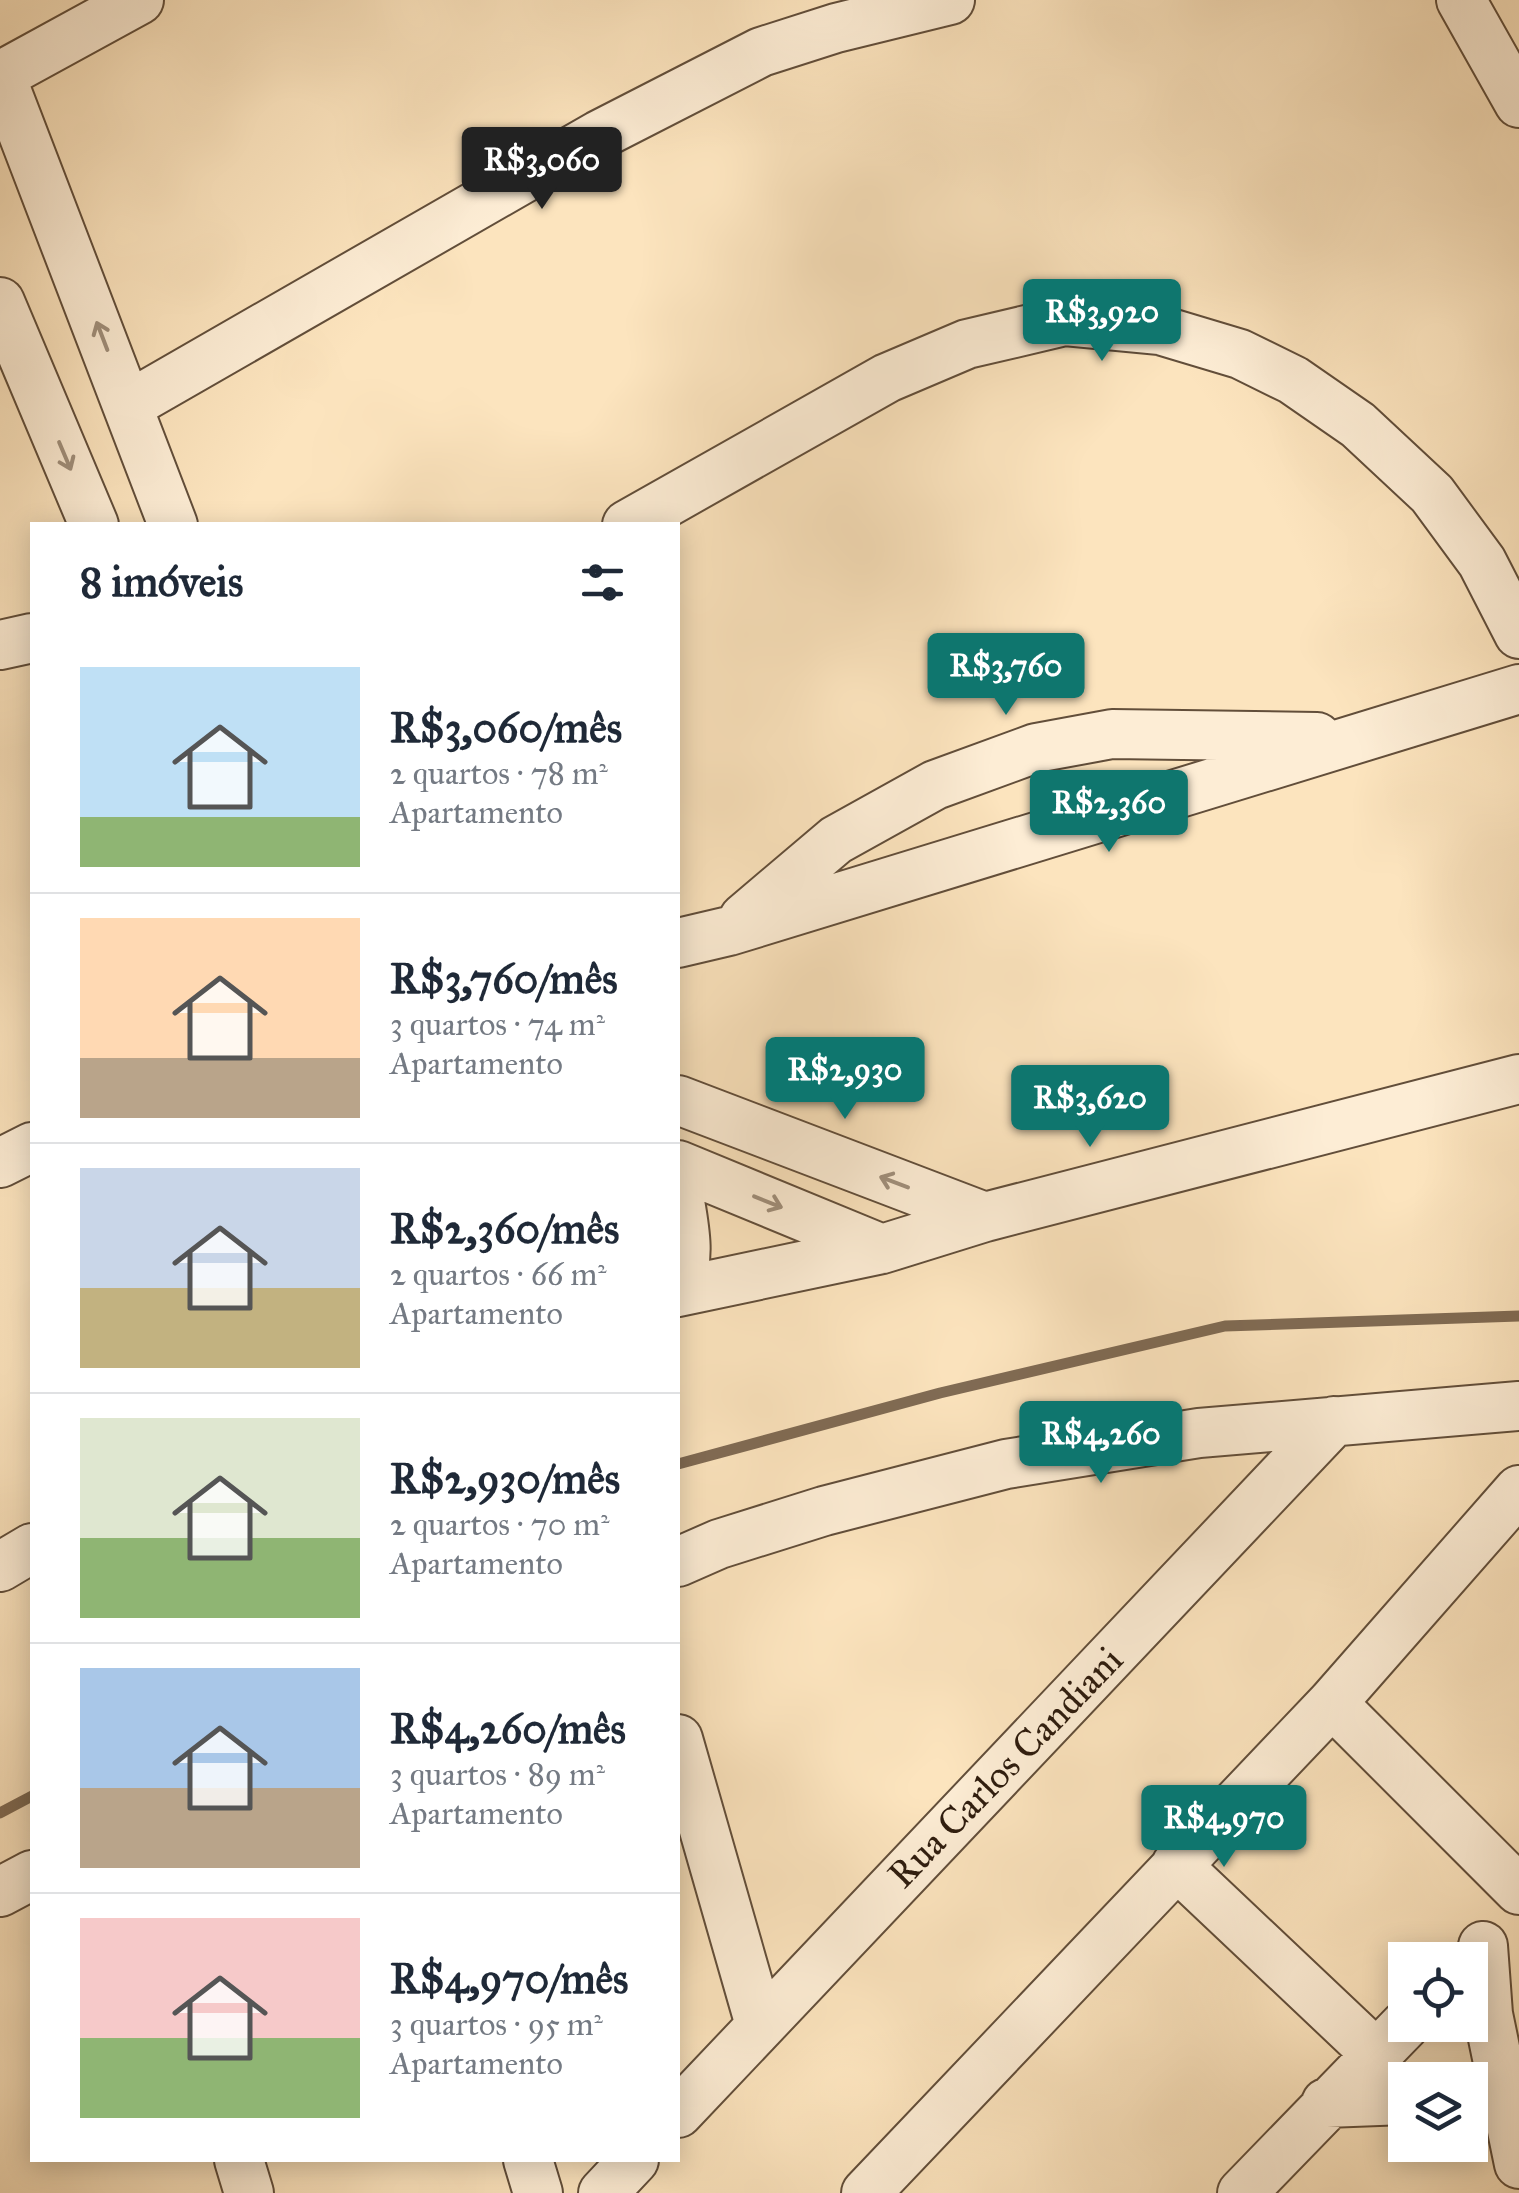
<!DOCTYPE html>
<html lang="pt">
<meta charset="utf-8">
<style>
body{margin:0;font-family:"IM FELL Great Primer",serif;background:#f2f2f3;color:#1f2937;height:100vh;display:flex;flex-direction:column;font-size:38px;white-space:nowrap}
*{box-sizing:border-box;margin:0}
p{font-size:32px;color:#747a83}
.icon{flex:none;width:55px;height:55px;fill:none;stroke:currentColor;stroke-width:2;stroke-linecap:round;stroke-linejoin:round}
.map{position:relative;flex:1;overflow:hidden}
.side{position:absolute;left:30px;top:522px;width:650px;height:1640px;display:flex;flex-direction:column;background:#fff;border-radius:0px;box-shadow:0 5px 25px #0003}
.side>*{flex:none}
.controls{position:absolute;left:1388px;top:1942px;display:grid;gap:20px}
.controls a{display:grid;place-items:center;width:100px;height:100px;border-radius:0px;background:#fff;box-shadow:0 5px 25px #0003;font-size:50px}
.price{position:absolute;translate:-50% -85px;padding:0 22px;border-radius:10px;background:#0f766e;color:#fff;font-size:32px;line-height:65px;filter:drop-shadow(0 2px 5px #0008)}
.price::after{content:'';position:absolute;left:50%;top:60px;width:30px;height:22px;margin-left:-15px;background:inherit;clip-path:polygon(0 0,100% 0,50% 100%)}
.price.current{background:#222;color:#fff}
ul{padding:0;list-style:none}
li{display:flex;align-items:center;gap:30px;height:250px;padding:0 50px}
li+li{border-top:2px solid #e0e1e3}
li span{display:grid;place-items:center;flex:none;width:280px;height:200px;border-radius:0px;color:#555}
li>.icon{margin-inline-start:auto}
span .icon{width:120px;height:120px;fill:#fffc;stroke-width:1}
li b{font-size:42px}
h2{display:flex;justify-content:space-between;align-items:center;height:120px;padding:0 50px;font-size:42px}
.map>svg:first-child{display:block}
</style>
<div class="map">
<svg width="1519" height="2193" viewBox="0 0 1519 2193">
<rect width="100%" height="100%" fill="#fce4be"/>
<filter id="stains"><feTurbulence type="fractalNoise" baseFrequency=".002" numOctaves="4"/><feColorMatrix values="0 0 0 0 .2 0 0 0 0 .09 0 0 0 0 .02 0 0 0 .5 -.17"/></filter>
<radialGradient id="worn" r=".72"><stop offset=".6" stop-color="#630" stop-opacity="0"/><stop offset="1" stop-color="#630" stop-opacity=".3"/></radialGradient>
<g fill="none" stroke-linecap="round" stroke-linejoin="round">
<path stroke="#806b54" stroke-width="11" d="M678,1464L940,1393L1225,1326L1519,1316
M0,1813L32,1796"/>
<defs>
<path id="minor" d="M1461,0L1519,103
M0,74L173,525
M0,76L139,0
M0,302L94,525
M129,405L599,135L761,52L836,28L950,0
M627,525L887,378L967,344L1065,321L1160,330L1240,354L1293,380L1358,425L1432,494L1482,562L1519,634
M0,645L32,638
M744,918L836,840L935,785L1036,748L1112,734L1317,737
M678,943L729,931L1519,689
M678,1100L985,1217
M0,1163L32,1147
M678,1165L882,1249
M678,1189C682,1217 693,1258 678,1283
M678,1292L882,1249L985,1217L1519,1079
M678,1562L719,1544L824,1511L1006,1464L1199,1433L1519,1406
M0,1567L32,1548
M1332,1703L1519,1890
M678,1739L760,2025
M1176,1865L1376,2054
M0,1892L32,1875
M1483,1946L1488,2014L1519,2164
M1326,2103L1405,2100
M678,2113L1334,1421
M239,2160L249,2193
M528,2160L538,2193
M603,2193L634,2160
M866,2193L1332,1703L1519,1490
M1242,2193L1405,2025"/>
</defs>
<use href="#minor" stroke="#624e3a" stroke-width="52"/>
<use href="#minor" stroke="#fdedd5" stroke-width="48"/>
</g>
<defs><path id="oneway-shaft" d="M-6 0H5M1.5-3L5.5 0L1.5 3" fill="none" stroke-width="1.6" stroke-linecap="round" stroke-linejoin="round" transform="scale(2.5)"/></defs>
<g stroke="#a08f7b">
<use href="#oneway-shaft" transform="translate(102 336) rotate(-111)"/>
<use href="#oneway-shaft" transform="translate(65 456) rotate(67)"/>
<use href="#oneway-shaft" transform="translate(894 1182) rotate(-159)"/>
<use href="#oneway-shaft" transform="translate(768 1202) rotate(22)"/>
</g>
<g text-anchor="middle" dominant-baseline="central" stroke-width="8" stroke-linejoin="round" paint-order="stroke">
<g font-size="38" fill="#2e1c0e" stroke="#fdedd5">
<text transform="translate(1005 1767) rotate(-46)">Rua Carlos Candiani</text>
</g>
</g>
<rect width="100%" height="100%" filter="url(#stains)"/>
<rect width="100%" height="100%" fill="url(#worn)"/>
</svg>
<div class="controls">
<a><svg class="icon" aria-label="locate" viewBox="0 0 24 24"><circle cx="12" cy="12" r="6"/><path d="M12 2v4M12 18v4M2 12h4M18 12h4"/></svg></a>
<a><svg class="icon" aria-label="layers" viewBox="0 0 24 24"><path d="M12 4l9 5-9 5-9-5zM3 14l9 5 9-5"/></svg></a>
</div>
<b class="price current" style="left:542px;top:212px">R$3,060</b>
<b class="price" style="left:1102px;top:364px">R$3,920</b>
<b class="price" style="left:1006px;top:718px">R$3,760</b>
<b class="price" style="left:1109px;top:855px">R$2,360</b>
<b class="price" style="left:845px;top:1122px">R$2,930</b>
<b class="price" style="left:1090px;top:1150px">R$3,620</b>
<b class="price" style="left:1101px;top:1486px">R$4,260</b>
<b class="price" style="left:1224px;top:1870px">R$4,970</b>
<section class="side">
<h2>8 imóveis<svg class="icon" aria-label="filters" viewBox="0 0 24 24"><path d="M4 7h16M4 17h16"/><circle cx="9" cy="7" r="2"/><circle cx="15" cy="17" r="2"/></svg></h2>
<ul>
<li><span style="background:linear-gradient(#bfe0f5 75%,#8fb573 0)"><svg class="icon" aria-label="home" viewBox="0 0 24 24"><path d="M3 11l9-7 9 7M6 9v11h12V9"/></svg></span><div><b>R$3,060/mês</b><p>2 quartos · 78 m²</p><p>Apartamento</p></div></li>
<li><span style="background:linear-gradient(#ffd9b3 70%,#b9a48a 0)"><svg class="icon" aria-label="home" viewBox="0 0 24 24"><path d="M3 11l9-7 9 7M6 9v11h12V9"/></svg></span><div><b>R$3,760/mês</b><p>3 quartos · 74 m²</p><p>Apartamento</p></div></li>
<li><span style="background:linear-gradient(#c9d6e8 60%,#c2b280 0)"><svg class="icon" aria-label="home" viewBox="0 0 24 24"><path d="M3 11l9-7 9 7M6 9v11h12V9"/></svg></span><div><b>R$2,360/mês</b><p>2 quartos · 66 m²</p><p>Apartamento</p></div></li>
<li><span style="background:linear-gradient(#dfe7d0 60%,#8fb573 0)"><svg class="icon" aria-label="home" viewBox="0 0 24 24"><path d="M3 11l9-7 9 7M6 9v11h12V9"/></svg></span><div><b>R$2,930/mês</b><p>2 quartos · 70 m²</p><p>Apartamento</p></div></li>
<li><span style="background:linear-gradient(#a9c7e8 60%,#b9a48a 0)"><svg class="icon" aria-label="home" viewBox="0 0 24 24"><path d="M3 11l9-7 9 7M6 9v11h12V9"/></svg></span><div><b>R$4,260/mês</b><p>3 quartos · 89 m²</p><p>Apartamento</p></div></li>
<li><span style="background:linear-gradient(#f6c9c9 60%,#8fb573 0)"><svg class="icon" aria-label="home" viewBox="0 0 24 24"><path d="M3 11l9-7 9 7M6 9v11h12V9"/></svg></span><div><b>R$4,970/mês</b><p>3 quartos · 95 m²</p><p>Apartamento</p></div></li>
</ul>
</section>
</div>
